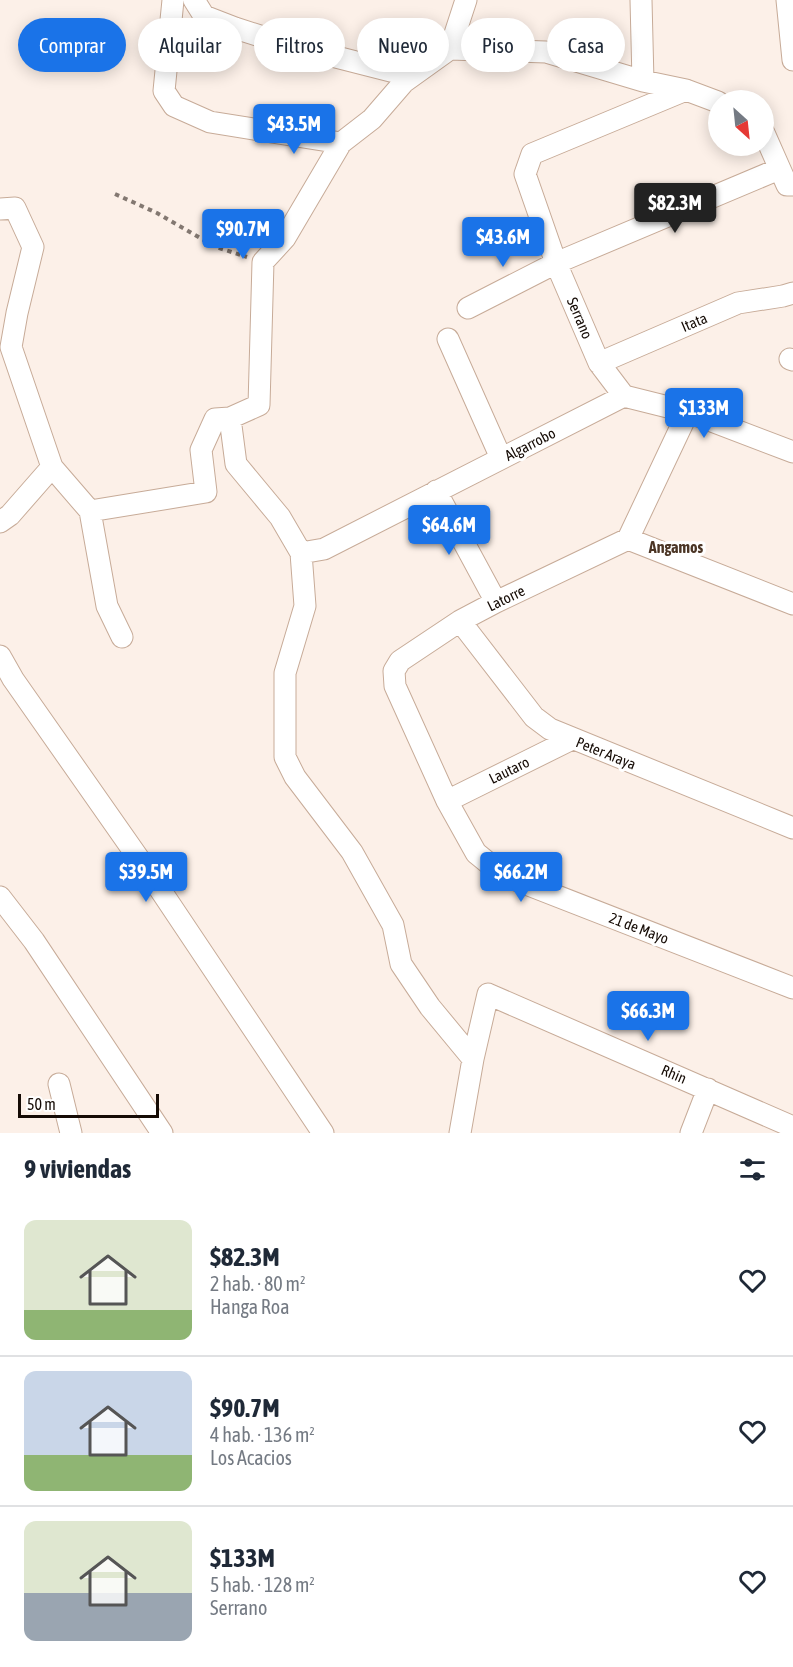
<!DOCTYPE html>
<html lang="es">
<meta charset="utf-8">
<style>
body{margin:0;font-family:"Asap Condensed",sans-serif;background:#f2f2f3;color:#1f2937;height:100vh;display:flex;flex-direction:column;font-size:22px;white-space:nowrap}
*{box-sizing:border-box;margin:0}
p{font-size:20px;color:#747a83}
.icon{flex:none;width:33px;height:33px;fill:none;stroke:currentColor;stroke-width:2;stroke-linecap:round;stroke-linejoin:round}
.map{position:relative;height:1133px;overflow:hidden}
.sheet{display:flex;flex-direction:column;background:#fff;flex:1}
.sheet>*{flex:none}
.guide{position:absolute;left:18px;top:18px;width:758px;height:54px;display:flex;gap:12px}
.needle{width:39px;rotate:153deg}
.controls{position:absolute;left:708px;top:90px;display:grid;gap:12px}
.controls a{display:grid;place-items:center;width:66px;height:66px;border-radius:50%;background:#fff;box-shadow:0 3px 15px #0003;font-size:30px}
.scale{position:absolute;left:18px;bottom:15px;width:141px;box-sizing:border-box;padding-left:6px;border:3px solid #150b05;border-top:0;font-size:16px;line-height:21px;white-space:nowrap;color:#150b05;-webkit-text-stroke:4px #fff;paint-order:stroke}
.price{position:absolute;translate:-50% -51px;padding:0 14px;border-radius:6px;background:#1a73e8;color:#fff;font-size:20px;line-height:39px;filter:drop-shadow(0 2px 3px #0008)}
.price::after{content:'';position:absolute;left:50%;top:36px;width:18px;height:14px;margin-left:-9px;background:inherit;clip-path:polygon(0 0,100% 0,50% 100%)}
.price.current{background:#222;color:#fff}
ul{padding:0;list-style:none}
li{display:flex;align-items:center;gap:18px;height:150px;padding:0 24px}
li+li{border-top:2px solid #e0e1e3}
li span{display:grid;place-items:center;flex:none;width:168px;height:120px;border-radius:12px;color:#555}
li>.icon{margin-inline-start:auto}
span .icon{width:72px;height:72px;fill:#fffc;stroke-width:1}
li b{font-size:26px}
h2{display:flex;justify-content:space-between;align-items:center;height:72px;padding:0 24px;font-size:26px}
.tag{padding:0 21px;border-radius:27px;background:#fff;box-shadow:0 3px 15px #0003;font-size:21px;line-height:54px}
.tag.current{background:#1a73e8;color:#fff}
.map>svg:first-child{display:block}
</style>
<div class="map">
<svg width="793" height="1133" viewBox="0 0 793 1133">
<rect width="100%" height="100%" fill="#fcf0e8"/>
<g fill="none" stroke-linecap="round" stroke-linejoin="round">
<defs>
<path id="minor" d="M173,0L164,91L174,106L210,122L341,143L372,119L404,82L450,49L466,0
M194,0L204,16L235,28L285,44L391,71L450,49L546,52L643,81L686,90L718,102
M641,0L643,81
M787,0L793,60
M686,90L532,154L525,174L556,263L599,363L624,396L688,412L793,452
M764,133L787,185H793
M0,209L15,208L33,247L17,313L11,347L52,467L90,511L206,492L201,450L215,419L230,418L236,464L280,517L301,553L305,606L285,673V757L295,777L352,852L393,925L401,964L430,1007L473,1059
M468,308L556,263L779,169
M448,339L501,458
M790,359L793,360
M599,363L738,303L783,296L793,293
M688,412L628,539L496,602L460,621L400,661L394,671L395,686L447,801L476,853L503,875L793,988
M230,418L259,405L263,262L285,238L341,143
M436,491L496,602
M90,511L107,606L122,637
M0,522L10,515L52,467
M628,539L793,604
M301,553L324,549L624,396
M460,621L534,717L550,729L793,828
M0,656L13,679L151,876L323,1133
M447,801L572,739
M0,897L34,941L162,1133
M59,1084L71,1133
M460,1133L473,1059L488,994L793,1127
M691,1133L708,1089"/>
</defs>
<use href="#minor" stroke="#c7ab98" stroke-width="23"/>
<path stroke="#837871" stroke-width="4" stroke-dasharray="4.5 4.5" stroke-linecap="butt" d="M115,194L157,213L216,247L247,257"/>
<use href="#minor" stroke="#fff" stroke-width="21"/>
</g>
<g text-anchor="middle" dominant-baseline="central" stroke-width="6" stroke-linejoin="round" paint-order="stroke">
<g font-size="15" fill="#150b05" stroke="#fff">
<text transform="translate(580 318) rotate(67)">Serrano</text>
<text transform="translate(694 322) rotate(-23)">Itata</text>
<text transform="translate(530 444) rotate(-27)">Algarrobo</text>
<text transform="translate(506 598) rotate(-26)">Latorre</text>
<text transform="translate(606 753) rotate(22)">Peter Araya</text>
<text transform="translate(509 770) rotate(-26)">Lautaro</text>
<text transform="translate(639 928) rotate(21)">21 de Mayo</text>
<text transform="translate(674 1074) rotate(23)">Rhin</text>
</g>
<g font-size="16" font-weight="bold" fill="#4b3525" stroke="#fff">
<text x="676" y="547">Angamos</text>
</g>
</g>
</svg>
<div class="controls">
<a><svg class="needle" viewBox="-14 -14 28 28"><path d="M0-13l5 13h-10z" fill="#e53935"/><path d="M0 13l5-13h-10z" fill="#747a83"/></svg></a>
</div>
<div class="scale">50 m</div>
<b class="price" style="left:294px;top:155px">$43.5M</b>
<b class="price current" style="left:675px;top:234px">$82.3M</b>
<b class="price" style="left:243px;top:260px">$90.7M</b>
<b class="price" style="left:503px;top:268px">$43.6M</b>
<b class="price" style="left:704px;top:439px">$133M</b>
<b class="price" style="left:449px;top:556px">$64.6M</b>
<b class="price" style="left:146px;top:903px">$39.5M</b>
<b class="price" style="left:521px;top:903px">$66.2M</b>
<b class="price" style="left:648px;top:1042px">$66.3M</b>
<div class="guide">
<a class="tag current">Comprar</a>
<a class="tag">Alquilar</a>
<a class="tag">Filtros</a>
<a class="tag">Nuevo</a>
<a class="tag">Piso</a>
<a class="tag">Casa</a>
</div>
</div>
<section class="sheet">
<h2>9 viviendas<svg class="icon" aria-label="filters" viewBox="0 0 24 24"><path d="M4 7h16M4 17h16"/><circle cx="9" cy="7" r="2"/><circle cx="15" cy="17" r="2"/></svg></h2>
<ul>
<li><span style="background:linear-gradient(#dfe7d0 75%,#8fb573 0)"><svg class="icon" aria-label="home" viewBox="0 0 24 24"><path d="M3 11l9-7 9 7M6 9v11h12V9"/></svg></span><div><b>$82.3M</b><p>2 hab. · 80 m²</p><p>Hanga Roa</p></div><svg class="icon" aria-label="heart" viewBox="0 0 24 24"><path d="M12 20l-8-8c-3-5 5-10 8-4 3-6 11-1 8 4z"/></svg></li>
<li><span style="background:linear-gradient(#c9d6e8 70%,#8fb573 0)"><svg class="icon" aria-label="home" viewBox="0 0 24 24"><path d="M3 11l9-7 9 7M6 9v11h12V9"/></svg></span><div><b>$90.7M</b><p>4 hab. · 136 m²</p><p>Los Acacios</p></div><svg class="icon" aria-label="heart" viewBox="0 0 24 24"><path d="M12 20l-8-8c-3-5 5-10 8-4 3-6 11-1 8 4z"/></svg></li>
<li><span style="background:linear-gradient(#dfe7d0 60%,#9aa5b1 0)"><svg class="icon" aria-label="home" viewBox="0 0 24 24"><path d="M3 11l9-7 9 7M6 9v11h12V9"/></svg></span><div><b>$133M</b><p>5 hab. · 128 m²</p><p>Serrano</p></div><svg class="icon" aria-label="heart" viewBox="0 0 24 24"><path d="M12 20l-8-8c-3-5 5-10 8-4 3-6 11-1 8 4z"/></svg></li>
</ul>
</section>
